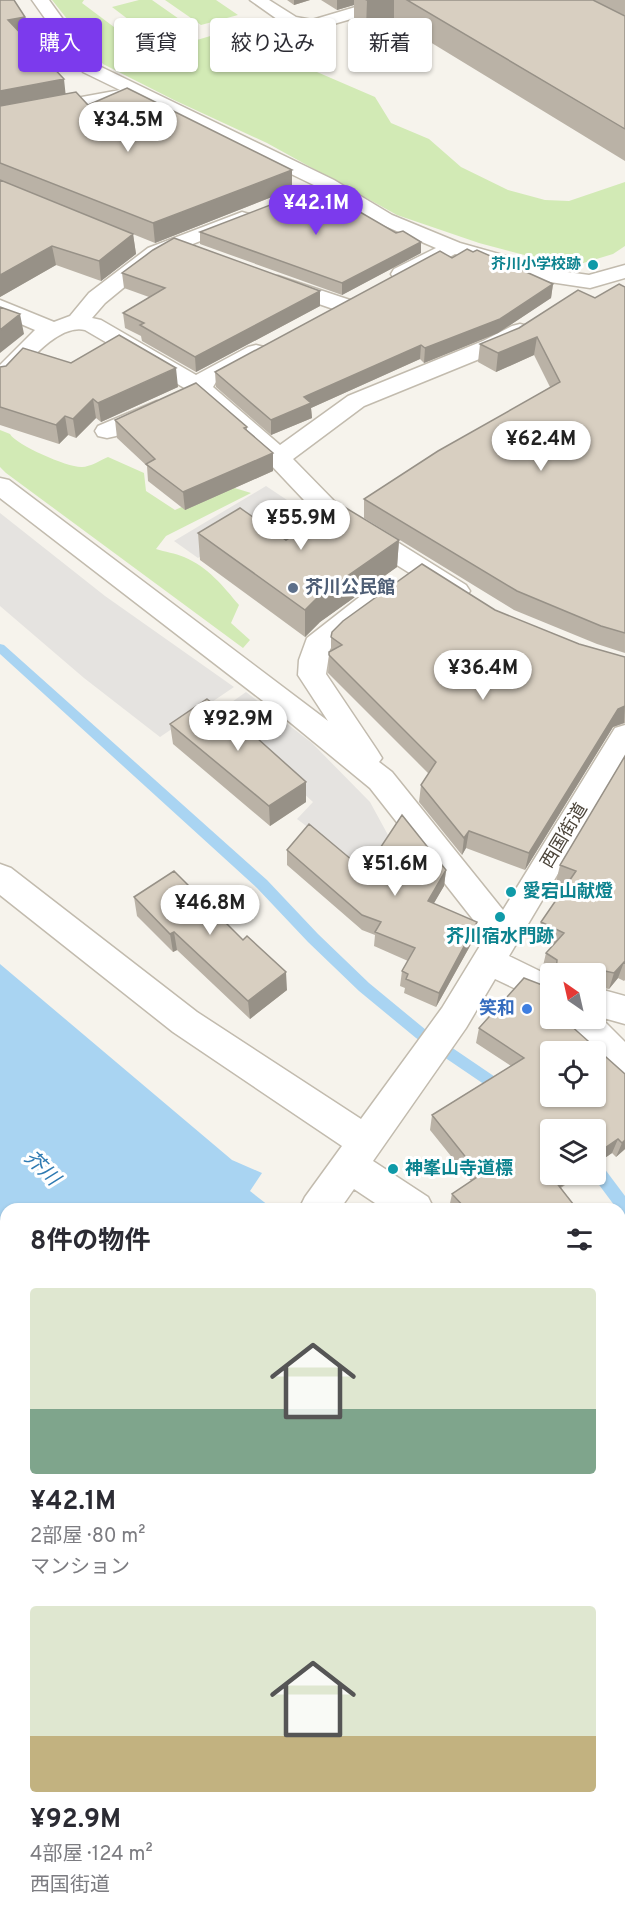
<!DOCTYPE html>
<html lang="ja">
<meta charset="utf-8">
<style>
body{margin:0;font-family:Overpass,"Noto Sans JP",sans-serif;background:#f7f7f7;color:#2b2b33;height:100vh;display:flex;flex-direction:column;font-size:22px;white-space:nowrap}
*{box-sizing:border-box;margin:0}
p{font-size:20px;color:#7c7c81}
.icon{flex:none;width:33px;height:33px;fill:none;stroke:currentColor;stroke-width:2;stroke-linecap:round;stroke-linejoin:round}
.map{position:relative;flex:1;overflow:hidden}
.panel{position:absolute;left:0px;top:1203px;width:626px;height:722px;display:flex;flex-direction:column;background:#fff;border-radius:18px 18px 0 0;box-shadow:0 2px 4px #0004}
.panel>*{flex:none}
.hud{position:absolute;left:18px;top:18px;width:590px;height:54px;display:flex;gap:12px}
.needle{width:39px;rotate:326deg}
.buttons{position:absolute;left:540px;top:963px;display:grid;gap:12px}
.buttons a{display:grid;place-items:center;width:66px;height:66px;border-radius:6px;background:#fff;box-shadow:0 2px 4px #0004;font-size:30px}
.price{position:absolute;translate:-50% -51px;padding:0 14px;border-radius:21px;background:#fff;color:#222;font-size:20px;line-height:39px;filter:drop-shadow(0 2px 3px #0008)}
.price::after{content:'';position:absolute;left:50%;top:36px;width:18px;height:14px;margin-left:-9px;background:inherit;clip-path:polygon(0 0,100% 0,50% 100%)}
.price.current{background:#7c3aed;color:#fff}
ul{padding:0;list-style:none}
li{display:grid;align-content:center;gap:12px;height:318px;padding:0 30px}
li span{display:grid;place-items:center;height:186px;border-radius:6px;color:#555}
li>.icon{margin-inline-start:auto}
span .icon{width:108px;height:108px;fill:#fffc;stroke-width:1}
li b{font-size:26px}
h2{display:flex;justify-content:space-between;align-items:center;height:72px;padding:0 30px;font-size:26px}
.pill{padding:0 21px;border-radius:6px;background:#fff;box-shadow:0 2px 4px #0004;font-size:21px;line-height:54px}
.pill.current{background:#7c3aed;color:#fff}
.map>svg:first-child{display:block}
</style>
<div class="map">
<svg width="625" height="1924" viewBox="0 0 625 1924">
<rect width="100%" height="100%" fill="#f6f3ec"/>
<path fill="#d2eab5" d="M52,0H84L82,3L150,54L254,23L284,40L300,54L310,69L375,97L391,123L429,139L461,167L508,190L545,200L569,201L625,182V246L613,254L570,267L479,243L397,215L267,143L174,100L103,64Z
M139,0H152L192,28L154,39L112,7Z
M165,0H216L238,15L201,25Z
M0,430L10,434C16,445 69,468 82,467C90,467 101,460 108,457L144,473L146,491L175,510L228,486L251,493L166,536L156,549C165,552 175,553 184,557C208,567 223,586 239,605L231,623L250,640L243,648L6,473L0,467Z
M293,504L336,532L286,564L243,534Z"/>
<path fill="#e5e3e0" d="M266,486L290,502L198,558L174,541Z
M0,513L105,596L234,687L160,737L84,678L0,606Z
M246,692L312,743L370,802L388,835L367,872L297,819L313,802L263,756L212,716Z"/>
<path fill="#a9d4f2" d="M0,964L232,1160L262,1173L250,1191L273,1209H6V1305L0,1298Z
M620,1516L625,1521V1924H596L591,1919L620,1918Z"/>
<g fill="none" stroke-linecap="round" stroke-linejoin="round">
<path fill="#a9d4f2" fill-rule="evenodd" d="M0,644L4,645L267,880L318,934L369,983L426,1030L507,1085L509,1089L507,1093L502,1095L497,1093L416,1038L359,991L308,942L257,888L0,654Z
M596,1162L601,1164L625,1196V1215L620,1213V1209H617L591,1174H596Z"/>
<defs>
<path id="minor" d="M32,0H49L95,64L334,180L392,215L460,243L560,271L589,275L625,265V278L590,288L550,282L455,254L410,279L402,280L394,279L391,274L394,269L436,248L378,223L320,188L137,99L24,117L0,124V112L120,90L83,72Z
M250,0H269L296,17L312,20L379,0H405L403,4L313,30L284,24Z
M242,212L249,214L252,218L249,222L162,256L105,303L92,318L101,320L196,375L248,347L256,345L264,347L267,352L264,357L216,382L213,387L280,445L348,396L483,341L512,326L520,324L528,326L531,331L528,336L499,351L364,406L293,459L338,505L466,585L470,591L466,597L457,600L448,597L320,517L254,447L193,393L85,330C58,323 25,366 8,383L0,385V365L35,330L0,315V300L54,322L70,316L89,293L148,248Z
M278,276L350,300L353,305L350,310L342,312L270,287L267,282L270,277Z
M157,401L165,403L169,408L165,413L116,436L107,438L98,436L95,431L98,426Z
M0,478L9,480L328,721L298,675L299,660L307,638L362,595L372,592L382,595L385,601L382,607L330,649L326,674L377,750L382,758L379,762L392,772L503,910L615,728L625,725V761L509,956L550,976V1005L495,979L466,1028L373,1161L428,1197L434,1209H384L354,1189L340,1209H299L305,1197L342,1146L173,1032L0,895V864L11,868L197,1012L361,1119L442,1008L486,936L370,788L280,714L0,498Z
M596,988L625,996V1024L600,1017L625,1042V1080L613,1076L596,1058V1052H589L566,1028L561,1018H596Z
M0,1411L6,1413V1456L0,1454Z
M620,1411L625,1413V1455L620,1453Z
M6,1694V1747L0,1750V1697Z
M422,1918H472L475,1924H424Z"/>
</defs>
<use href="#minor" stroke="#c2bbae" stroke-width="3"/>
<use href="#minor" fill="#fff" fill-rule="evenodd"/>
</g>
<path fill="#bab2a6" d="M0,0L25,17L27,35H23L66,94L88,105L292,170V189L155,243L88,216L133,234L136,254L101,281L56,265L0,297Z
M287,0H310L294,5Z
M321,0H625V161L394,20L366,28L354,21V5L337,10Z
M200,232L396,233L421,242V253L342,295L200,244Z
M452,258L553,284L551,298L498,333L424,363L420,359L311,408L312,418L271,435L216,387L215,372Z
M122,273L320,306L196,372L142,341L141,336L125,328L123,313L149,297L124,288Z
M625,287V653L597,644L514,610L364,518V499L550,387L534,355L496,372L478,362L480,344Z
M0,367L178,387L101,422L96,418L76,438L68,435L59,444L0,425Z
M115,420L247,427V430L273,453V471L185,510L148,481L147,466L117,438Z
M198,533L286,540H399L397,567L320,622L305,637L200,560Z
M495,610L579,644L625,657V723L613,727L525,870L466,848L462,855L419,802L421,785L429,774L328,673L329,655L331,651V637Z
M170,724L306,782V802L270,826L173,744Z
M625,756V980L624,981L618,978L609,989L599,987L596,974H550V975L542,970L546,953L553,946L537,939L541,922L566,886L556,882L560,865Z
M287,850L365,871L446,870L444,886L433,904L475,937L436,1007L404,993L405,988L400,986L402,971L408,961L374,946L375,935L362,930L287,865Z
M134,897L243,940L287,990L250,1019L177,950L173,952L137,916Z
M572,1026L625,1149L616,1157L612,1153L596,1164V1130L550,1174H580L561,1188L577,1209H450L449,1208L452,1194L471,1181L430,1130L432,1115L511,1066L476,1043L479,1028Z
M620,1272L625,1279V1315L622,1317L625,1319V1411L620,1407Z"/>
<path fill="#979187" d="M294,0H310L294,5Z
M337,0H354V5L337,10Z
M365,0H394V20L366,28L367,1Z
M25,17L27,35L11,38L8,20Z
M64,79L66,98L0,110V91Z
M292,170V189L155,243L153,223Z
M133,234L136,254L101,281L99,261Z
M421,242V253L342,295V283Z
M52,246L56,265L0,297V275Z
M553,284L551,298L498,333L424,363L425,348Z
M320,291V306L196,372L195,357Z
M20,314L24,334L0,353V330Z
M537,337L534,355L496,372L498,353Z
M421,345L420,359L311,408L312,418L271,435V420L304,397Z
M176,368L178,387L101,422L98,403Z
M93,399L96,418L76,438L73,419Z
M65,416L68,435L59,444L56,425Z
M273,453V471L185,510L183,492Z
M399,540L397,567L320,622L305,637V610L320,595Z
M625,706L624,723L613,727L525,870L529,853L618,709Z
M306,782V802L270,826L269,806Z
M469,831L466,848L462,855L464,838Z
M446,870L444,886L426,917L428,901Z
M477,922L475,937L436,1007L439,993Z
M174,932L177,950L173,952L170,934Z
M624,962L618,978L609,989L614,973Z
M286,972L287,990L250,1019L248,1001Z
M618,1139L612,1153L596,1164V1154Z
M625,1140V1149L616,1157L622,1143Z
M565,1174H580L550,1194L555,1181Z
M625,1308V1315L620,1318V1311Z
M0,1660L6,1664L0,1678Z
M139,1918H146L151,1924H143Z"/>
<path fill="#d8cfc1" stroke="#979187" stroke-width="1.5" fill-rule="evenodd" d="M0,0H14L25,17L8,20L64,79L0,91Z
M407,0H593L625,16V129Z
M127,88L292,170L153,223L0,163V106L76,92L88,105Z
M0,180L133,234L99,261L52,246L0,275Z
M317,187L396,233L403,231L421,242L342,283L200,232Z
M174,238L320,291L195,357L140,325L144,323L123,313L165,288L122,273L153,250Z
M467,249L473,252L477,250L553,284L500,319L425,348L421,345L304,397L311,403L271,420L215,372L440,251L452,258Z
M619,284L625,287V633L601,626L517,591L364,499L438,451L560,382L537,337L498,353L480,344L519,328L578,290L595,298Z
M0,307L20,314L0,330Z
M119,335L176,368L98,403L93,399L73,419L65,416L56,425L0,407V367L6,366L23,348L71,363Z
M196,383L247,427L244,428L273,453L183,492L146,464L155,459L115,420Z
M341,505L399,540L320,595L305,610L198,533L240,508L286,540Z
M422,564L495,610L579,644L625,657V706L618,709L529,853L469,831L464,838L421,785L436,762L329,655V652L342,645L331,637L332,632L343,621Z
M207,699L257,738L306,782L269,806L170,724Z
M625,756V963L624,962L614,973L600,970L599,991L596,994V974H556L557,960L546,953L564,933L541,922L576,871L560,865Z
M402,815L446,870L428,901L477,922L439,993L406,979L408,974L402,971L415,948L375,932L381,922L362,915L287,850L309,824L365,871Z
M174,871L243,940L247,936L286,972L248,1001L174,932L170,934L134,897Z
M524,978L550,988V1018H574L569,1024L625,1074V1140L622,1143L618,1139L596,1154V1130H550V1174H565L555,1181L577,1209H466L452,1194L480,1175L432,1115L524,1058L479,1028ZM550,1052H596V1096H550Z
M620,1272L625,1279V1308L620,1311Z
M620,1314L625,1319V1396L620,1391Z
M6,1505V1598L0,1595V1515Z
M120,1918H139L143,1924H116Z"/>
<g fill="#0f9aa8" stroke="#fff" stroke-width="2">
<circle cx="593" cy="265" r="6"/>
<circle cx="511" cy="892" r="6"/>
<circle cx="500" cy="917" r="6"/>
<circle cx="393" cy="1169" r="6"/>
</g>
<circle fill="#5c6f8a" stroke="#fff" stroke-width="2" cx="293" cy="588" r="6"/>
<circle fill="#3f7fe0" stroke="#fff" stroke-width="2" cx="527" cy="1009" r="6"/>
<g text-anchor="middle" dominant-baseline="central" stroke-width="6" stroke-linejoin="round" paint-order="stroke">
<g font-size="15" font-weight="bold" fill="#0d838f" stroke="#fff" text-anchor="end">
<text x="581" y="265">芥川小学校跡</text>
</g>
<g font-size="18" font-weight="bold" fill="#4e5e75" stroke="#fff" text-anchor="start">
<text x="305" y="588">芥川公民館</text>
</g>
<g font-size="18" fill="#4b4439" stroke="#fff">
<text transform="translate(565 836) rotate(-59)">西国街道</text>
</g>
<g font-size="18" font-weight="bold" fill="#0d838f" stroke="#fff" text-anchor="start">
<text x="523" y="892">愛宕山献燈</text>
<text x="500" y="937" text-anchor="middle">芥川宿水門跡</text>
<text x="405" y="1169">神峯山寺道標</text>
</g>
<g font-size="18" font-weight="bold" fill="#366cbe" stroke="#fff" text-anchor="end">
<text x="515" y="1009">笑和</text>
</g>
<g font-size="20" font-style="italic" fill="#2e7ab2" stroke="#fff">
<text transform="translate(41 1169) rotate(44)">芥川</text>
</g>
</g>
</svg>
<div class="buttons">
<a><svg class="needle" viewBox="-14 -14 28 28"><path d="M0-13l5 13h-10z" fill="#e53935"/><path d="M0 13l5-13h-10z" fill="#7c7c81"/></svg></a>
<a><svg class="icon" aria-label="locate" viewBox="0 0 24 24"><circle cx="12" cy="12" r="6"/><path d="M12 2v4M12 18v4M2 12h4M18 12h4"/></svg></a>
<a><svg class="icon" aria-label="layers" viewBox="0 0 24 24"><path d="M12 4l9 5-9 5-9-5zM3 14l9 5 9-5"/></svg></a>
</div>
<b class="price" style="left:128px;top:153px">¥34.5M</b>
<b class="price current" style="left:316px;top:236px">¥42.1M</b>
<b class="price" style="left:541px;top:472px">¥62.4M</b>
<b class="price" style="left:301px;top:551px">¥55.9M</b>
<b class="price" style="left:483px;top:701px">¥36.4M</b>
<b class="price" style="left:238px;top:752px">¥92.9M</b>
<b class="price" style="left:395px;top:897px">¥51.6M</b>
<b class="price" style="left:210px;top:936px">¥46.8M</b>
<div class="hud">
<a class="pill current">購入</a>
<a class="pill">賃貸</a>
<a class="pill">絞り込み</a>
<a class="pill">新着</a>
</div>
<section class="panel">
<h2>8件の物件<svg class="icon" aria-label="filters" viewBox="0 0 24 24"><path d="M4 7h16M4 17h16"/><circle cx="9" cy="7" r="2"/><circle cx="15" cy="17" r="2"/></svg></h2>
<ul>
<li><span style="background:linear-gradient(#dfe7d0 65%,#7fa58c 0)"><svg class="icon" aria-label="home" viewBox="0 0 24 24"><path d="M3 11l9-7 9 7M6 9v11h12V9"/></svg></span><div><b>¥42.1M</b><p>2部屋 · 80 m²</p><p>マンション</p></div></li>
<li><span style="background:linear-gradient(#dfe7d0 70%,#c2b280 0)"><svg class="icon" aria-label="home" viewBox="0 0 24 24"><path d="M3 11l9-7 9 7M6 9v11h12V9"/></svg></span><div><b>¥92.9M</b><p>4部屋 · 124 m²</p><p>西国街道</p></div></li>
</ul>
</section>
</div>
